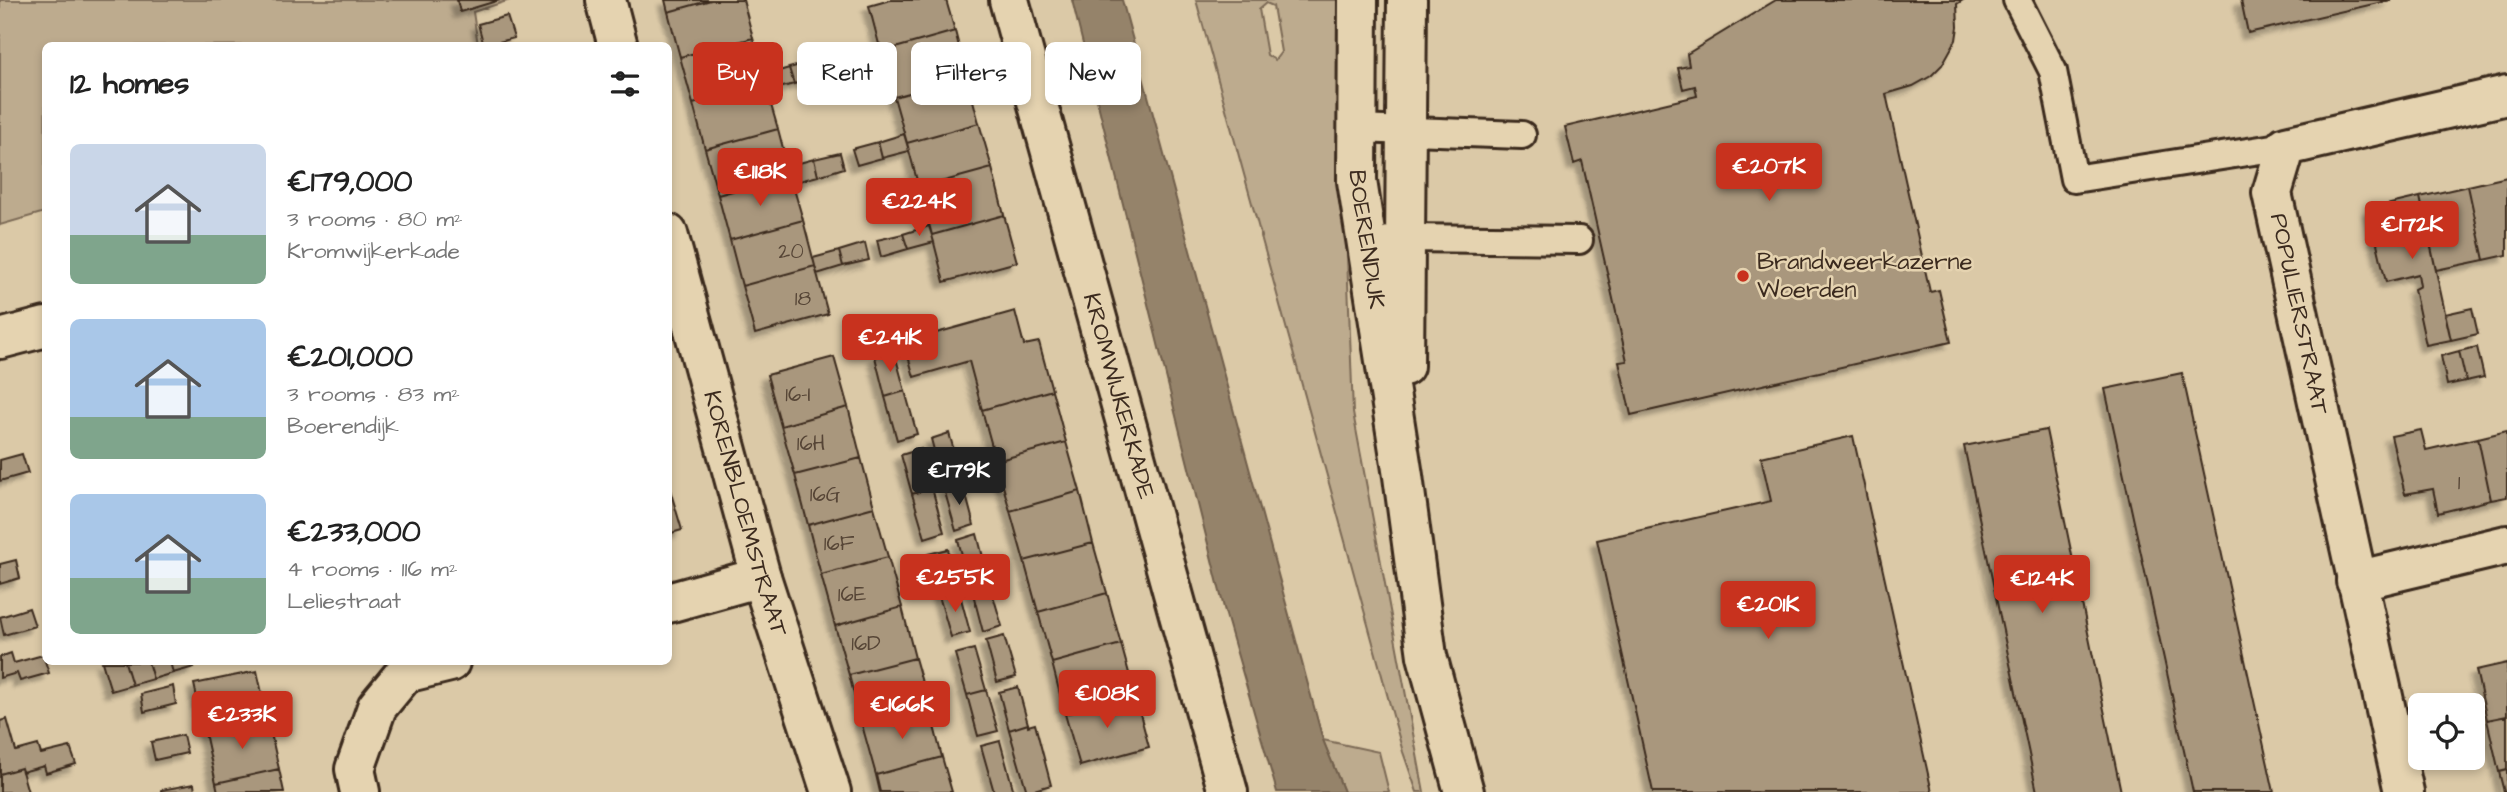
<!DOCTYPE html>
<meta charset="utf-8">
<style>
body{margin:0;font-family:"Architects Daughter",sans-serif;background:#f6f6f6;color:#222;height:100vh;display:flex;flex-direction:column;font-size:26px;white-space:nowrap}
*{box-sizing:border-box;margin:0}
p{font-size:23px;color:#767676}
.icon{flex:none;width:38px;height:38px;fill:none;stroke:currentColor;stroke-width:2;stroke-linecap:round;stroke-linejoin:round}
.map{position:relative;flex:1;overflow:hidden}
.sheet{position:absolute;left:42px;top:42px;width:630px;height:623px;display:flex;flex-direction:column;background:#fff;border-radius:10px;box-shadow:0 4px 10px #0003}
.sheet>*{flex:none}
.hud{position:absolute;left:693px;top:42px;width:665px;height:63px;display:flex;gap:14px}
.buttons{position:absolute;left:2408px;top:693px;display:grid;gap:14px}
.buttons a{display:grid;place-items:center;width:77px;height:77px;border-radius:10px;background:#fff;box-shadow:0 4px 10px #0003;font-size:35px}
.price{position:absolute;translate:-50% -60px;padding:0 16px;border-radius:7px;background:#c8321e;color:#fff;font-size:23px;line-height:46px;filter:drop-shadow(0 2px 4px #0008)}
.price::after{content:'';position:absolute;left:50%;top:42px;width:21px;height:16px;margin-left:-10px;background:inherit;clip-path:polygon(0 0,100% 0,50% 100%)}
.price.selected{background:#222;color:#fff}
ul{padding:0;list-style:none}
li{display:flex;align-items:center;gap:21px;height:175px;padding:0 28px}
li span{display:grid;place-items:center;flex:none;width:196px;height:140px;border-radius:10px;color:#555}
li>.icon{margin-inline-start:auto}
span .icon{width:84px;height:84px;fill:#fffc;stroke-width:1}
li b{font-size:30px}
h2{display:flex;justify-content:space-between;align-items:center;height:84px;padding:0 28px;font-size:30px}
.chip{padding:0 24px;border-radius:10px;background:#fff;box-shadow:0 4px 10px #0003;font-size:24px;line-height:63px}
.chip.selected{background:#c8321e;color:#fff}
.map>svg:first-child{display:block}
</style>
<div class="map">
<svg width="2507" height="792" viewBox="0 0 2507 792">
<defs>
<filter id="shadow"><feDropShadow dx="-6" dy="6" stdDeviation="2" flood-color="#0004"/></filter>
</defs>
<rect width="100%" height="100%" fill="#dbc9a7"/>
<filter id="ink" filterUnits="userSpaceOnUse"><feTurbulence type="fractalNoise" baseFrequency=".0143" numOctaves="2"/><feDisplacementMap in="SourceGraphic" scale="14" xChannelSelector="R" yChannelSelector="G"/><feConvolveMatrix kernelMatrix="1 2 1 2 8 2 1 2 1" color-interpolation-filters="sRGB"/></filter>
<g filter="url(#ink)">
<path fill="#bdab8e" stroke="#7c6a56" stroke-width="2" fill-rule="evenodd" d="M0,0H510L473,12L478,45L46,46L45,212L0,225Z
M1196,0H1347L1343,151L1353,413L1424,792H1417L1403,752ZM1266,3L1273,6L1281,52L1275,60L1267,55L1259,9Z
M1323,740L1379,752L1389,792H1344Z"/>
<path fill="#95836b" stroke="#715f4c" stroke-width="2" d="M1072,0H1122L1323,740L1344,792H1277L1224,608Z"/>
<path fill="#a9977d" stroke="#3b2a1e" stroke-width="2" filter="url(#shadow)" d="M457,0H500L460,12Z
M665,0H711L668,12Z
M711,0H743L753,38L680,57L668,12Z
M890,0H946L955,31L881,52L869,6Z
M1776,0H1963L1957,4L1958,27L1956,40L1942,65L1931,76L1913,86L1886,94L1930,292L1939,290L1951,342L1631,415L1619,362L1627,361L1582,161L1574,164L1565,127L1697,96L1695,86L1683,89L1678,68L1689,66L1687,54Z
M2241,0H2391L2248,33Z
M507,16L514,38L484,46L478,24Z
M955,31L967,78L894,97L881,52Z
M753,38L765,84L693,104L680,57Z
M880,44L884,59L858,67L853,51Z
M853,51L858,67L831,74L827,57Z
M815,61L820,77L794,84L789,68Z
M789,68L794,84L768,91L763,76Z
M967,78L979,123L907,143L894,97Z
M765,84L778,129L705,149L693,104Z
M979,123L992,168L919,188L907,143Z
M778,129L790,175L718,195L705,149Z
M904,134L909,151L882,158L878,142Z
M878,142L882,158L857,165L852,149Z
M840,153L844,168L818,176L814,159Z
M814,159L818,176L792,183L788,166Z
M992,168L1004,215L932,235L919,188Z
M790,175L803,220L730,240L718,195Z
M2507,177V255L2484,260L2468,186Z
M2468,186L2484,260L2436,270L2420,197Z
M2420,197L2451,340L2426,345L2414,289L2420,286L2418,274L2386,282L2369,209Z
M1004,215L1017,262L944,282L932,235Z
M803,220L815,266L742,286L730,240Z
M929,226L934,242L908,249L903,234Z
M903,234L908,249L881,257L877,240Z
M865,243L869,260L843,266L839,251Z
M839,251L843,266L817,274L813,258Z
M815,266L828,314L755,334L742,286Z
M2472,308L2478,334L2451,340L2445,314Z
M1015,311L1024,345L1039,342L1052,390L982,410L969,361L914,377L904,342Z
M2477,347L2484,377L2466,381L2459,351Z
M894,351L905,391L885,397L875,357Z
M2459,351L2466,381L2447,385L2441,356Z
M834,357L848,407L781,426L767,375Z
M2182,373L2274,792H2193L2105,389Z
M1052,390L1066,442L996,461L982,410Z
M905,391L917,434L897,440L885,397Z
M848,407L861,458L795,475L781,426Z
M2046,430L2121,792H2037L1964,446Z
M2421,430L2426,450L2478,438L2491,500L2438,513L2433,489L2405,494L2391,436Z
M2507,431V497L2491,500L2478,438Z
M949,433L961,475L942,480L931,439Z
M1853,436L1932,792H1653L1597,540L1771,501L1761,457Z
M1066,442L1080,491L1010,511L996,461Z
M921,449L932,488L912,494L901,455Z
M22,454L28,473L0,481V460Z
M861,458L874,507L808,525L795,475Z
M668,483L682,530L668,534Z
M963,484L974,525L956,531L944,489Z
M932,488L944,532L925,538L912,494Z
M1080,491L1093,543L1024,561L1010,511Z
M874,507L888,557L821,575L808,525Z
M977,534L988,576L969,581L958,540Z
M1093,543L1107,593L1038,612L1024,561Z
M948,549L959,591L939,596L928,554Z
M888,557L902,607L835,626L821,575Z
M16,560L20,578L0,584V564Z
M990,585L1002,626L983,632L972,590Z
M959,591L970,632L951,637L939,596Z
M1107,593L1121,644L1052,663L1038,612Z
M902,607L915,658L849,675L835,626Z
M29,608L35,626L4,635L0,617Z
M1004,636L1016,677L997,682L986,641Z
M1121,644L1135,695L1065,714L1052,663Z
M974,649L986,690L967,695L955,654Z
M11,653L14,663L43,655L49,673L20,681L17,673L0,678V657Z
M915,658L929,707L862,725L849,675Z
M102,662H125L132,685L111,691Z
M125,662H148L153,679L132,685Z
M148,662H170L173,673L153,679Z
M170,662H192L194,667L173,673Z
M2507,663V716L2487,720L2476,670Z
M257,671L268,720L205,733L194,684Z
M173,686L176,704L144,712L141,694Z
M1018,687L1028,724L1009,730L999,692Z
M986,690L998,731L978,736L967,695Z
M1135,695L1149,747L1080,766L1065,714Z
M929,707L942,757L876,775L862,725Z
M2507,716V770L2499,772L2487,720Z
M7,719L16,751L38,745L41,754L70,747L76,764L46,773L44,766L22,772L21,768L0,774V721Z
M268,720L279,769L216,783L205,733Z
M1028,724V726L1035,724L1051,785L1027,792L1009,730Z
M183,735L187,753L155,760L151,742Z
M1000,741L1014,792H994L981,746Z
M942,757L952,792H880L876,775Z
M21,768L28,792H0V774Z
M279,769L284,792H218L216,783Z
M2507,770V792H2504L2499,772Z
M194,784L195,792H161V790Z"/>
<g fill="none" stroke-linecap="round" stroke-linejoin="round">
<defs>
<path id="lane" d="M2017,0L2053,71L2074,179L2286,146
M1356,129L1522,135
M1389,240L1406,238L1579,240"/>
<g id="street">
<path d="M606,0L618,46"/>
<path id="s1" d="M1009,0L1228,792"/>
<path id="s2" d="M668,234L761,577L831,792"/>
<path d="M0,339L46,327"/>
<path d="M2356,581L2507,545"/>
<path d="M668,603L761,577"/>
<path d="M360,792L355,769L377,707L405,673L450,662"/>
<path d="M2404,792L2272,193L2286,146L2507,95"/>
</g>
<g id="secondary">
<path id="s3" d="M1358,0L1357,181L1403,476L1427,656L1464,792"/>
<path d="M1404,366L1407,0"/>
</g>
</defs>
<use href="#lane" stroke="#3b2a1e" stroke-width="32"/>
<use href="#street" stroke="#3b2a1e" stroke-width="44"/>
<use href="#secondary" stroke="#3b2a1e" stroke-width="44"/>
<use href="#lane" stroke="#e5d3b0" stroke-width="26"/>
<use href="#street" stroke="#e5d3b0" stroke-width="38"/>
<use href="#secondary" stroke="#e5d3b0" stroke-width="38"/>
</g>
</g>
<circle fill="#c8321e" stroke="#e5d3b0" stroke-width="2.5" cx="1743" cy="276" r="7"/>
<g text-anchor="middle" dominant-baseline="central" stroke-width="5" stroke-linejoin="round" paint-order="stroke">
<g font-size="21" fill="#564536">
<text x="791" y="251">20</text>
<text x="803" y="298">18</text>
<text x="798" y="394">16-I</text>
<text x="811" y="443">16H</text>
<text x="2459" y="482">1</text>
<text x="825" y="494">16G</text>
<text x="839" y="543">16F</text>
<text x="852" y="594">16E</text>
<text x="866" y="643">16D</text>
</g>
<g font-size="24" fill="#3b2a1e" stroke="#e5d3b0">
<text stroke="none"><textPath href="#s3" startOffset="240">BOERENDIJK</textPath></text>
<text transform="translate(2299 314) rotate(78)">POPULIERSTRAAT</text>
<text stroke="none"><textPath href="#s1" startOffset="411">KROMWIJKERKADE</textPath></text>
<text stroke="none"><textPath href="#s2" startOffset="290">KORENBLOEMSTRAAT</textPath></text>
</g>
<g font-size="24" fill="#3b2a1e" stroke="#e5d3b0" text-anchor="start">
<text x="1757" y="262">Brandweerkazerne<tspan x="1757" dy="28">Woerden</tspan></text>
</g>
</g>
</svg>
<div class="buttons">
<a><svg class="icon" aria-label="locate" viewBox="0 0 24 24"><circle cx="12" cy="12" r="6"/><path d="M12 2v4M12 18v4M2 12h4M18 12h4"/></svg></a>
</div>
<b class="price" style="left:1769px;top:203px">€207K</b>
<b class="price" style="left:760px;top:208px">€118K</b>
<b class="price" style="left:919px;top:238px">€224K</b>
<b class="price" style="left:2412px;top:261px">€172K</b>
<b class="price" style="left:890px;top:374px">€241K</b>
<b class="price selected" style="left:959px;top:507px">€179K</b>
<b class="price" style="left:955px;top:614px">€255K</b>
<b class="price" style="left:2042px;top:615px">€124K</b>
<b class="price" style="left:1768px;top:641px">€201K</b>
<b class="price" style="left:1107px;top:730px">€108K</b>
<b class="price" style="left:902px;top:741px">€166K</b>
<b class="price" style="left:242px;top:751px">€233K</b>
<div class="hud">
<a class="chip selected">Buy</a>
<a class="chip">Rent</a>
<a class="chip">Filters</a>
<a class="chip">New</a>
</div>
<section class="sheet">
<h2>12 homes<svg class="icon" aria-label="filters" viewBox="0 0 24 24"><path d="M4 7h16M4 17h16"/><circle cx="9" cy="7" r="2"/><circle cx="15" cy="17" r="2"/></svg></h2>
<ul>
<li><span style="background:linear-gradient(#c9d6e8 65%,#7fa58c 0)"><svg class="icon" aria-label="home" viewBox="0 0 24 24"><path d="M3 11l9-7 9 7M6 9v11h12V9"/></svg></span><div><b>€179,000</b><p>3 rooms · 80 m²</p><p>Kromwijkerkade</p></div></li>
<li><span style="background:linear-gradient(#a9c7e8 70%,#7fa58c 0)"><svg class="icon" aria-label="home" viewBox="0 0 24 24"><path d="M3 11l9-7 9 7M6 9v11h12V9"/></svg></span><div><b>€201,000</b><p>3 rooms · 83 m²</p><p>Boerendijk</p></div></li>
<li><span style="background:linear-gradient(#a9c7e8 60%,#7fa58c 0)"><svg class="icon" aria-label="home" viewBox="0 0 24 24"><path d="M3 11l9-7 9 7M6 9v11h12V9"/></svg></span><div><b>€233,000</b><p>4 rooms · 116 m²</p><p>Leliestraat</p></div></li>
</ul>
</section>
</div>
